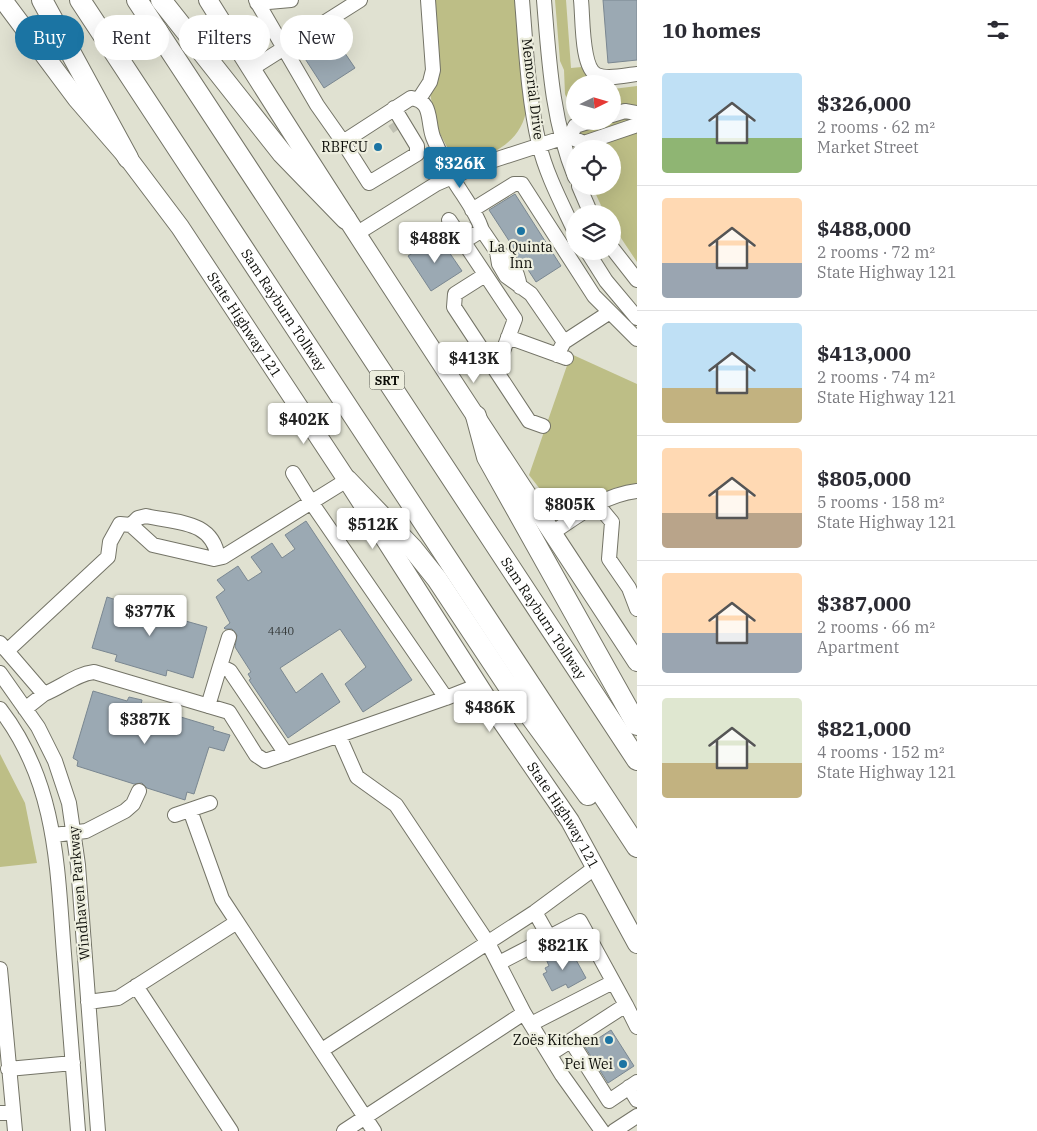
<!DOCTYPE html>
<meta charset="utf-8">
<style>
body{margin:0;font-family:"IBM Plex Serif",serif;background:#f7f7f7;color:#2b2b33;height:100vh;display:flex;flex-direction:column;font-size:19px;white-space:nowrap}
*{box-sizing:border-box;margin:0}
p{font-size:16px;color:#7c7c81}
.icon{flex:none;width:28px;height:28px;fill:none;stroke:currentColor;stroke-width:2;stroke-linecap:round;stroke-linejoin:round}
.map{position:relative;flex:1;overflow:hidden}
.side{display:flex;flex-direction:column;background:#fff;width:400px}
.side>*{flex:none}
.banner{position:absolute;left:15px;top:15px;width:475px;height:45px;display:flex;gap:10px}
.needle{width:32px;rotate:85deg}
.controls{position:absolute;left:566px;top:75px;display:grid;gap:10px}
.controls a{display:grid;place-items:center;width:55px;height:55px;border-radius:50%;background:#fff;box-shadow:0 5px 20px #0002;font-size:25px}
.price{position:absolute;translate:-50% -42px;padding:0 11px;border-radius:5px;background:#fff;color:#222;font-size:16px;line-height:32px;filter:drop-shadow(0 1px 2px #0008)}
.price::after{content:'';position:absolute;left:50%;top:30px;width:15px;height:11px;margin-left:-8px;background:inherit;clip-path:polygon(0 0,100% 0,50% 100%)}
.price.on{background:#1b74a3;color:#fff}
ul{padding:0;list-style:none}
li{display:flex;align-items:center;gap:15px;height:125px;padding:0 25px}
li+li{border-top:1px solid #e1e1e2}
li span{display:grid;place-items:center;flex:none;width:140px;height:100px;border-radius:5px;color:#555}
li>.icon{margin-inline-start:auto}
span .icon{width:60px;height:60px;fill:#fffc;stroke-width:1}
li b{font-size:21px}
h2{display:flex;justify-content:space-between;align-items:center;height:60px;padding:0 25px;font-size:21px}
.tag{padding:0 18px;border-radius:22px;background:#fff;box-shadow:0 5px 20px #0002;font-size:18px;line-height:45px}
.tag.on{background:#1b74a3;color:#fff}
main{display:flex;flex:1;min-height:0}
.map>svg:first-child{display:block}
</style>
<main>
<div class="map">
<svg width="637" height="1131" viewBox="0 0 637 1131">
<rect width="100%" height="100%" fill="#e0e1d1"/>
<path fill="#bdbe86" d="M434,0H517L527,107C522,142 493,156 460,163L454,160L438,130L430,94C431,86 438,81 439,72Z
M555,0H566L571,68L582,67L586,74L605,84H575V117L565,94L564,70L560,61Z
M637,86V262L613,226L612,214H605L592,186H612V149H583L577,121H612L613,89Z
M571,354L637,384V484L614,488L561,516L529,475Z
M0,754L25,803L37,863L0,867Z"/>
<path fill="#9ba9b3" stroke="#7a8791" d="M603,0H637V60L608,63Z
M332,34L355,68L324,88L302,54Z
M515,194L561,266L536,282L523,262L521,263L515,255L517,253L489,210Z
M438,236L462,271L431,291L408,256Z
M306,521L412,680L363,712L345,684L366,667L340,629L280,668L296,693L322,673L340,702L288,738L249,680L251,679L248,674L251,672L235,647L237,635L232,629H225L224,628L230,623L216,597L225,590L217,580L238,566L248,581L262,572L251,557L272,543L282,558L295,549L285,535Z
M107,597L132,605L134,598L184,612L182,620L207,627L193,678L167,670L166,676L115,661L117,655L92,648Z
M93,691L127,701L129,697L142,700L141,705L214,727L213,730L230,735L224,751L209,747L194,794L187,792L185,800L147,788L142,783L134,784L77,766L78,761L73,758Z
M570,949L586,978L568,988L566,984L552,991L543,974L547,972L545,968L549,966L546,959Z
M611,1030L634,1066L608,1083L585,1047Z"/>
<g fill="none" stroke-linecap="round" stroke-linejoin="round">
<path stroke="#c0c1b3" stroke-width="14" stroke-dasharray="14 7" stroke-linecap="butt" d="M394,122L399,129"/>
<defs>
<path id="minor" d="M256,0L317,105L343,142L411,98C433,101 427,120 433,137C439,151 445,166 453,179C463,196 476,211 482,230L463,242
M522,0C526,48 528,97 539,144C546,174 562,204 575,232
M544,0C549,61 552,120 575,177
M581,0C583,17 581,68 597,75C608,80 626,75 637,74
M257,3L291,0
M251,69L360,0
M419,99L430,82L433,70L428,0
M612,115L625,111L637,113
M570,137L575,126L591,121
M343,142L369,183L417,154V146L394,108
M579,186L591,214
M472,210L514,184H522L594,296L637,339
M449,220L515,319L496,370
M482,230L497,252L499,264L506,276L531,294L564,342
M356,234L436,184L482,164L562,138L570,137L584,143L637,125
M612,248L637,280
M587,251L606,281L637,318
M497,252C512,260 517,270 520,287
M485,275L455,294L454,307L529,421L543,426
M508,337L566,358
M557,355L564,342L610,312
M293,473L311,502L446,698
M597,504L612,522L609,559L629,588L637,609
M131,525L138,518L146,516C177,523 213,520 218,558
M552,533C579,515 604,495 637,491
M229,637L220,666L230,671L286,754
M0,643L7,651L108,557L110,542L120,524L131,525L153,545L214,559L223,557L347,480
M7,651L44,694L25,709
M0,673L38,727L55,761L69,803L78,865L98,1131
M44,694C62,687 76,674 94,672L229,712L256,755L265,761L446,698L479,685
M208,706L220,666
M0,709C57,783 57,866 64,954C69,1013 73,1072 78,1131
M339,736L357,777L396,805L488,943L524,1013L562,1075L602,1131
M190,810L222,899L374,1131
M175,815L210,803
M54,835L86,831L125,811L133,804L139,791
M535,912L549,937
M499,963L580,921L626,1005
M0,969L15,1131
M136,986L231,1131
M88,1002L118,998L237,922
M531,1024L613,982
M571,1041L609,1101L637,1082
M322,1050L535,912L596,867
M550,1054L626,1005L637,1027
M8,1069L73,1063
M629,1087L637,1100
M0,1113L13,1112
M344,1131L524,1013
M614,1131L637,1116"/>
<g id="major">
<path id="s1" d="M3,0L77,99L128,158L180,227L347,480L500,719L570,821L637,944"/>
<path d="M208,0C347,223 493,442 637,662"/>
</g>
<g id="highway">
<path d="M42,0L128,158"/>
<path id="s2" d="M80,0L637,847"/>
<path id="s3" d="M137,0L637,760"/>
<path d="M161,0L282,153L346,219"/>
<path d="M476,416L487,457L637,725"/>
<path d="M347,480L413,549L437,579L506,683L588,795"/>
</g>
</defs>
<use href="#minor" stroke="#747467" stroke-width="16"/>
<use href="#major" stroke="#747467" stroke-width="20"/>
<use href="#highway" stroke="#747467" stroke-width="22"/>
<use href="#minor" stroke="#fff" stroke-width="14"/>
<use href="#major" stroke="#fff" stroke-width="18"/>
<use href="#highway" stroke="#fff" stroke-width="20"/>
</g>
<g fill="#1b74a3" stroke="#edeede" stroke-width="2">
<circle cx="378" cy="147" r="5"/>
<circle cx="521" cy="231" r="5"/>
<circle cx="609" cy="1040" r="5"/>
<circle cx="623" cy="1064" r="5"/>
</g>
<g text-anchor="middle" dominant-baseline="central" stroke-width="4.5" stroke-linejoin="round" paint-order="stroke">
<g font-size="11" fill="#2f3332">
<text x="281" y="631">4440</text>
</g>
<rect fill="#edeede" stroke="#4f5048" stroke-width="1" x="369.5" y="370.5" width="35" height="19" rx="4"/>
<g font-size="12" font-weight="bold" fill="#0b0c07">
<text x="387" y="380">SRT</text>
</g>
<g font-size="14" fill="#0b0c07" stroke="#edeede">
<text transform="translate(533 89) rotate(83)">Memorial Drive</text>
<text stroke="none"><textPath href="#s2" startOffset="371">Sam Rayburn Tollway</textPath></text>
<text stroke="none"><textPath href="#s1" startOffset="405">State Highway 121</textPath></text>
<text stroke="none"><textPath href="#s3" startOffset="740">Sam Rayburn Tollway</textPath></text>
<text stroke="none"><textPath href="#s1" startOffset="990">State Highway 121</textPath></text>
<text transform="translate(79 893) rotate(-95)">Windhaven Parkway</text>
</g>
<g font-size="14" fill="#0b0c07" stroke="#edeede" text-anchor="end">
<text x="368" y="147">RBFCU</text>
<text x="521" y="247" text-anchor="middle">La Quinta<tspan x="521" dy="16">Inn</tspan></text>
<text x="599" y="1040">Zoës Kitchen</text>
<text x="613" y="1064">Pei Wei</text>
</g>
</g>
</svg>
<div class="controls">
<a><svg class="needle" viewBox="-14 -14 28 28"><path d="M0-13l5 13h-10z" fill="#e53935"/><path d="M0 13l5-13h-10z" fill="#7c7c81"/></svg></a>
<a><svg class="icon" aria-label="locate" viewBox="0 0 24 24"><circle cx="12" cy="12" r="6"/><path d="M12 2v4M12 18v4M2 12h4M18 12h4"/></svg></a>
<a><svg class="icon" aria-label="layers" viewBox="0 0 24 24"><path d="M12 4l9 5-9 5-9-5zM3 14l9 5 9-5"/></svg></a>
</div>
<b class="price on" style="left:460px;top:189px">$326K</b>
<b class="price" style="left:435px;top:264px">$488K</b>
<b class="price" style="left:474px;top:384px">$413K</b>
<b class="price" style="left:304px;top:445px">$402K</b>
<b class="price" style="left:570px;top:530px">$805K</b>
<b class="price" style="left:373px;top:550px">$512K</b>
<b class="price" style="left:150px;top:637px">$377K</b>
<b class="price" style="left:490px;top:733px">$486K</b>
<b class="price" style="left:145px;top:745px">$387K</b>
<b class="price" style="left:563px;top:971px">$821K</b>
<div class="banner">
<a class="tag on">Buy</a>
<a class="tag">Rent</a>
<a class="tag">Filters</a>
<a class="tag">New</a>
</div>
</div>
<section class="side">
<h2>10 homes<svg class="icon" aria-label="filters" viewBox="0 0 24 24"><path d="M4 7h16M4 17h16"/><circle cx="9" cy="7" r="2"/><circle cx="15" cy="17" r="2"/></svg></h2>
<ul>
<li><span style="background:linear-gradient(#bfe0f5 65%,#8fb573 0)"><svg class="icon" aria-label="home" viewBox="0 0 24 24"><path d="M3 11l9-7 9 7M6 9v11h12V9"/></svg></span><div><b>$326,000</b><p>2 rooms · 62 m²</p><p>Market Street</p></div></li>
<li><span style="background:linear-gradient(#ffd9b3 65%,#9aa5b1 0)"><svg class="icon" aria-label="home" viewBox="0 0 24 24"><path d="M3 11l9-7 9 7M6 9v11h12V9"/></svg></span><div><b>$488,000</b><p>2 rooms · 72 m²</p><p>State Highway 121</p></div></li>
<li><span style="background:linear-gradient(#bfe0f5 65%,#c2b280 0)"><svg class="icon" aria-label="home" viewBox="0 0 24 24"><path d="M3 11l9-7 9 7M6 9v11h12V9"/></svg></span><div><b>$413,000</b><p>2 rooms · 74 m²</p><p>State Highway 121</p></div></li>
<li><span style="background:linear-gradient(#ffd9b3 65%,#b9a48a 0)"><svg class="icon" aria-label="home" viewBox="0 0 24 24"><path d="M3 11l9-7 9 7M6 9v11h12V9"/></svg></span><div><b>$805,000</b><p>5 rooms · 158 m²</p><p>State Highway 121</p></div></li>
<li><span style="background:linear-gradient(#ffd9b3 60%,#9aa5b1 0)"><svg class="icon" aria-label="home" viewBox="0 0 24 24"><path d="M3 11l9-7 9 7M6 9v11h12V9"/></svg></span><div><b>$387,000</b><p>2 rooms · 66 m²</p><p>Apartment</p></div></li>
<li><span style="background:linear-gradient(#dfe7d0 65%,#c2b280 0)"><svg class="icon" aria-label="home" viewBox="0 0 24 24"><path d="M3 11l9-7 9 7M6 9v11h12V9"/></svg></span><div><b>$821,000</b><p>4 rooms · 152 m²</p><p>State Highway 121</p></div></li>
</ul>
</section>
</main>
